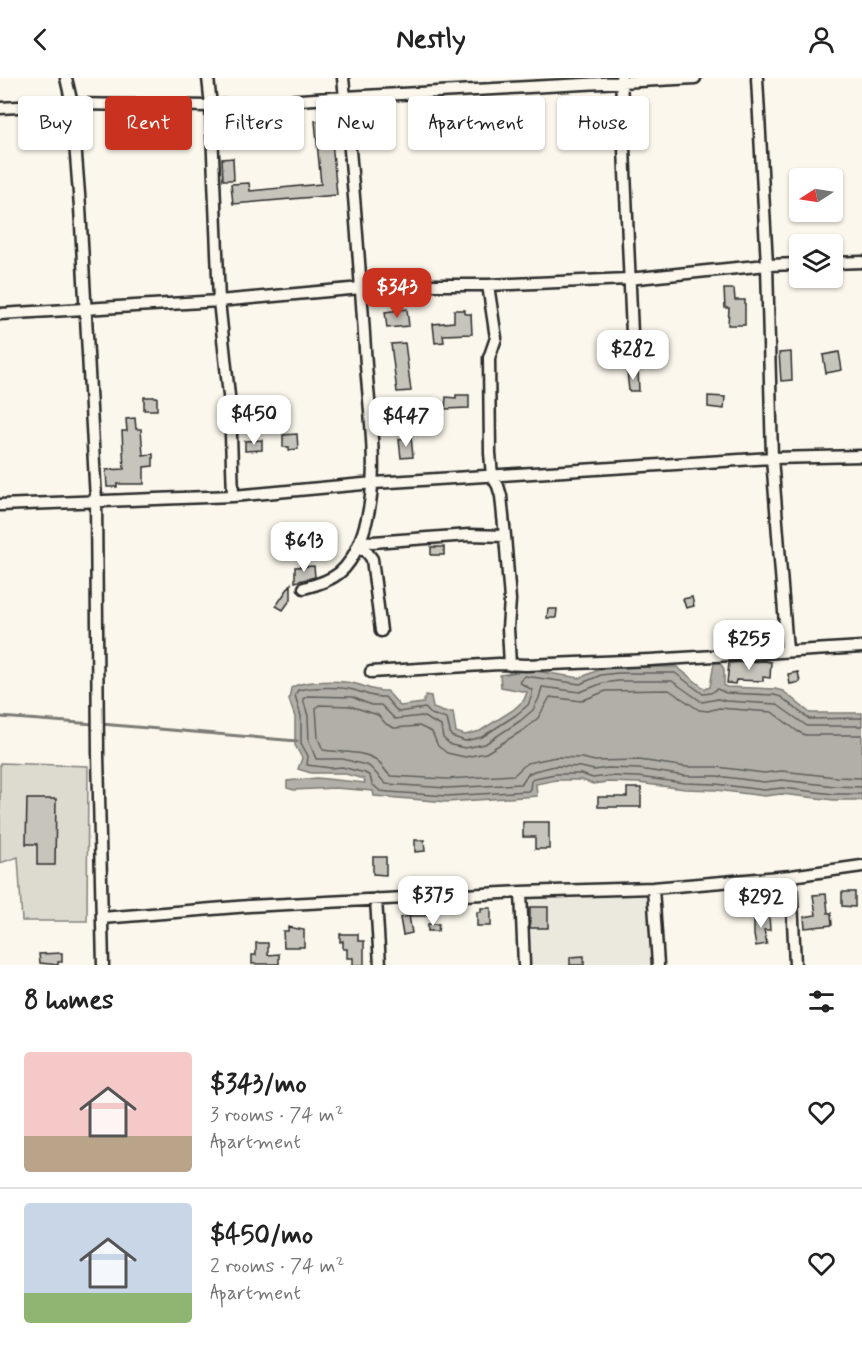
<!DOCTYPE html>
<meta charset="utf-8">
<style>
body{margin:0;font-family:Mynerve,sans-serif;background:#f6f6f6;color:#222;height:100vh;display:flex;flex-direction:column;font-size:22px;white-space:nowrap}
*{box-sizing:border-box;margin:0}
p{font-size:20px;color:#767676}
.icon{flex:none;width:33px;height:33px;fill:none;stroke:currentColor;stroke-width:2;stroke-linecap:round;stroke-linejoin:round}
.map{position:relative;height:887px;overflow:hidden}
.side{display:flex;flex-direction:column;background:#fff;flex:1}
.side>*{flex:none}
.hud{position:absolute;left:18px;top:18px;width:826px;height:54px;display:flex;gap:12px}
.needle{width:39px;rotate:258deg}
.buttons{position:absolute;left:789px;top:90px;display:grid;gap:12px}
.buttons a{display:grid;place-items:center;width:54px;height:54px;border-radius:6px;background:#fff;box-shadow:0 2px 4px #0004;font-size:30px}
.price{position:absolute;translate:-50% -51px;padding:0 14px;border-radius:12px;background:#fff;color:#222;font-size:20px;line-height:39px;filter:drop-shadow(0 2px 3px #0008)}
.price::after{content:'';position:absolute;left:50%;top:36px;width:18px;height:14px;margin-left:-9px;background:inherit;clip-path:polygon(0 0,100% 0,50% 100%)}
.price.on{background:#c8321e;color:#fff}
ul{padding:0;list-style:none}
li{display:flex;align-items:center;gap:18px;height:150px;padding:0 24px}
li+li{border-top:2px solid #e0e0e0}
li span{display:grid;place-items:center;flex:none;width:168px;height:120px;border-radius:6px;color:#555}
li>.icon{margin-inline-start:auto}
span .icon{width:72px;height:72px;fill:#fffc;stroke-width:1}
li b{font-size:26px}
h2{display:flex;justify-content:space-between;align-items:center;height:72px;padding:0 24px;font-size:26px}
.tag{padding:0 21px;border-radius:6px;background:#fff;box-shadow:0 2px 4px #0004;font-size:21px;line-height:54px}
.tag.on{background:#c8321e;color:#fff}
header{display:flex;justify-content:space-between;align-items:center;height:78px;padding:0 24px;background:#fff;font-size:27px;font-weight:800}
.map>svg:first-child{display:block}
</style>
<header><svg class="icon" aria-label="back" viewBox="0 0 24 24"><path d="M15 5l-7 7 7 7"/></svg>Nestly<svg class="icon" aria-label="person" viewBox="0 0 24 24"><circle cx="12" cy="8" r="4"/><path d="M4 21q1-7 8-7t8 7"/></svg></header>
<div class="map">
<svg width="862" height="887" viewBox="0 0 862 887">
<rect width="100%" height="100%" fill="#fbf7ec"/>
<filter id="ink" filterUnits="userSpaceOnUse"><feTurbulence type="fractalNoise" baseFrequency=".0167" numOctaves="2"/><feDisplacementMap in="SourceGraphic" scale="12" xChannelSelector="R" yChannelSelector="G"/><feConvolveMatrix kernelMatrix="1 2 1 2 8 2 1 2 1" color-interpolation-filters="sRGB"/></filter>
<g filter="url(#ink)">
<path fill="#ebe8de" d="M650,811L654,887H527L524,817Z"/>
<path fill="#dddad0" stroke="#84827e" stroke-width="1.5" d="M0,685L88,688L87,843H22L18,779L0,785Z"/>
<path fill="#b1afa7" stroke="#7b7a75" stroke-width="1.5" d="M714,585H720L724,591V608L727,609L775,611L783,613L810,635H862V722H834L781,716L765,718L716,712L685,711L638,705L608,704L593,706L581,702H556L536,706L537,718L447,724L374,718L373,713L335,710L294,712L287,710V703L317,700L365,705L364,701L342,695H311L298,691L302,680L295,667V639L289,622L291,610C302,602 341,602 356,606C368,609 374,614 387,613L400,628L423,625L426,617L431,618L433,630L444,634H453L456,654L465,657L480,653L513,632L524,622L527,614L501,609L500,597L529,592L580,600L600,591L617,589H677L705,611L710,609Z"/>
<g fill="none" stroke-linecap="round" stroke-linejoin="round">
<path stroke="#61605d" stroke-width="1.5" d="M862,640L809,641L781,619L774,617L726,615L717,611L711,615L703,616L675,595H618L601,597L580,606L525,598L519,604L532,612V617L528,627L516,637L482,659L465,663L451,658L447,641L431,636L425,630L398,634L385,619C374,620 367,616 357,613C343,608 312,609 298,612L295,617L301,638V665L308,678L307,687L331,690L342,689L365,695L370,698L372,706L380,713L389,714L447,718L528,713L530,711L531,703L535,700L555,696H581L593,700L608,698L638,699L685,705L716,706L764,712L782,710L834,716H862
M862,648H807L776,626L726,623L718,621L702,624L672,603H618L603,605L580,614L542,609L539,620L533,632L520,643L485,666L465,670L451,667L443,660L441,648L422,638L395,641L381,627H371L352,619L308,618L303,621L308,638L309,663L316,681H343L369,688L386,706L447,710L521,706L528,696L534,693L555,688L581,689L594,692L608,690L639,691L686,698H717L764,704L782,702L835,708L862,709
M862,657H805L797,653L772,634L719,630L708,633L699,632L669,612L606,613L581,623L550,619L538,640L525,651L486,675L465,679L447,675L438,668L432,654L419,648L394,650L386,646L378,637L350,628L319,627L316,630L318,660L323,672C340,675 359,672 375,681C383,685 384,694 391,698L447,701L514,697L527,685L556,679L582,680L595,683L639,682L687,689H717L764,695L782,693L836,699L862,700"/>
<path stroke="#7b7a75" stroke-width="3" d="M0,639L94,646
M101,646L297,663"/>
</g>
<path fill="#c7c4bc" stroke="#2b2b2b" stroke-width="1.5" d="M330,42L337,117L233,126L231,106L249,105L250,113L321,106L315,43Z
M233,80L234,102H223L222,81Z
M724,211H734L735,222H745V247H728L729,230H725Z
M407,231L409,248L387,250L385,234Z
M454,232H465V236H471L472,256L443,257L444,264L435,265L433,246L454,244Z
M405,265L411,313L397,314L391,266Z
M791,274L792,302L781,303L779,275Z
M839,274L842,292L826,295L823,277Z
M638,292L639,313H629L627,293Z
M456,317H469V330L445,331L446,319L456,320Z
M708,318L725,319L724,331L708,329Z
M144,319H157V332H144Z
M135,340L136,351H141L143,377L153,376V388L144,389V406H117V409H107L106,392L124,391L122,353H127L126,341Z
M297,356L298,371L289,372V369H283V357Z
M411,359L413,379L401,380L399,361Z
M262,362V372L245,373V363Z
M431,469H444V477H431Z
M314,488L315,499L295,504V489Z
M291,506V521L283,532L276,528Z
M692,519L694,528L686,530L683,521Z
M548,531H557L556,540H547Z
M764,583L771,584L770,600L763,599V603L736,602L735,606L727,605L729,585Z
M798,594L800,604L790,606L788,596Z
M627,710H641V729H598V719H627Z
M27,721H56L55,787H37V766H26Z
M523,744H549V771H535V759H523Z
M415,762H424L425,773L415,774Z
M373,779H386V797L373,796Z
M842,814H855V829L842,828Z
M826,816L828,835H831L832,847L805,850L804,839L816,837L813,817Z
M530,829H548V850H530Z
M431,830V838H410L409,832Z
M481,830H491V848H477V834H481Z
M409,838L412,855L403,857L400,840Z
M754,838H769L770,852H764L767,866L756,868L754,857Z
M428,846H439L438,853H428Z
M288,849L304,852V869H284L283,853H288Z
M340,856H358V863H364V887H353V880H347V871H343V863L340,864Z
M256,865H268V877L279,876V886H252V877H256Z
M62,875V884H58V887L40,885L39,876Z
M584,878V887H570V879Z"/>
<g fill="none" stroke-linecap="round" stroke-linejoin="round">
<defs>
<path id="minor" d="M66,0L72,26L80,129L96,422L98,676L103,887
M208,0L211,28L219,223L230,327L233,418
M621,0L633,279
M757,0L767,187L772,380L787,572
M0,30L72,26L211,28L345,19L695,0
M832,185L862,184
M488,207L496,260L489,280L490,375L492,398L498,408L501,418L505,458L510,522L508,550L510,587
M0,236L219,223L361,210L413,207H488L628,201L767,187L800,186
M0,427L233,418L374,405L772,380L862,378
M360,463L373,464L469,457L505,458
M357,469L366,473L372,481L381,553
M304,510C335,502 348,494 360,463C382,408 370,344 366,287C360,191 353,95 343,0
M371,594L499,586L526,587L650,582L862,569
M791,798L795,887
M653,810L658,887
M521,814L524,887
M376,821L380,887
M102,840L249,828L521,814L653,810L791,798L862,788"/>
</defs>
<use href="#minor" stroke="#2b2b2b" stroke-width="15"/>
<use href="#minor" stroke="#fbf7ec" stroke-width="10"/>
</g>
</g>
</svg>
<div class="buttons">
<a><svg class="needle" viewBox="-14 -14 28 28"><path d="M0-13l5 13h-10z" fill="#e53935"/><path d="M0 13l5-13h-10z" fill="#767676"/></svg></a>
<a><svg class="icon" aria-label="layers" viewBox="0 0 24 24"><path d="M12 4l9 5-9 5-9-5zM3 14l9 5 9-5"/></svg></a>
</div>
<b class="price on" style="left:397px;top:241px">$343</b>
<b class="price" style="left:633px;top:303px">$282</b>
<b class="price" style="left:254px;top:368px">$450</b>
<b class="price" style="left:406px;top:370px">$447</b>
<b class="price" style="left:304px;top:495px">$613</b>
<b class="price" style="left:749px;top:593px">$255</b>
<b class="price" style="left:433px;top:849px">$375</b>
<b class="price" style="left:761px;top:851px">$292</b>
<div class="hud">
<a class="tag">Buy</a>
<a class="tag on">Rent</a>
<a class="tag">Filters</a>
<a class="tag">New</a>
<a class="tag">Apartment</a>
<a class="tag">House</a>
</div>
</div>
<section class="side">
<h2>8 homes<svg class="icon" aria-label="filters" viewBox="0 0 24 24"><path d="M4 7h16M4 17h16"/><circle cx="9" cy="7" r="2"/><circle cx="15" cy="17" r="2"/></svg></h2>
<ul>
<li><span style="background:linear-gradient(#f6c9c9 70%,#b9a48a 0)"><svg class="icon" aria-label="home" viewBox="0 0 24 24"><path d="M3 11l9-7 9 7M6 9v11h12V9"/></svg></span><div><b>$343/mo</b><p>3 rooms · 74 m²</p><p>Apartment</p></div><svg class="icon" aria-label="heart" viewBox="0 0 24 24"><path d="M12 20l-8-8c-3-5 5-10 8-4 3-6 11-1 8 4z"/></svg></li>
<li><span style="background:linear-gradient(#c9d6e8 75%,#8fb573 0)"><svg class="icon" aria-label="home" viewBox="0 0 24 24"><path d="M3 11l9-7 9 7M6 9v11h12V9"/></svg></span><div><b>$450/mo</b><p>2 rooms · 74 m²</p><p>Apartment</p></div><svg class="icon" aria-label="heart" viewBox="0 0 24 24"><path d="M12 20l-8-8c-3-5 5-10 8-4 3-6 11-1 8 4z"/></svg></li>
</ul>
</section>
